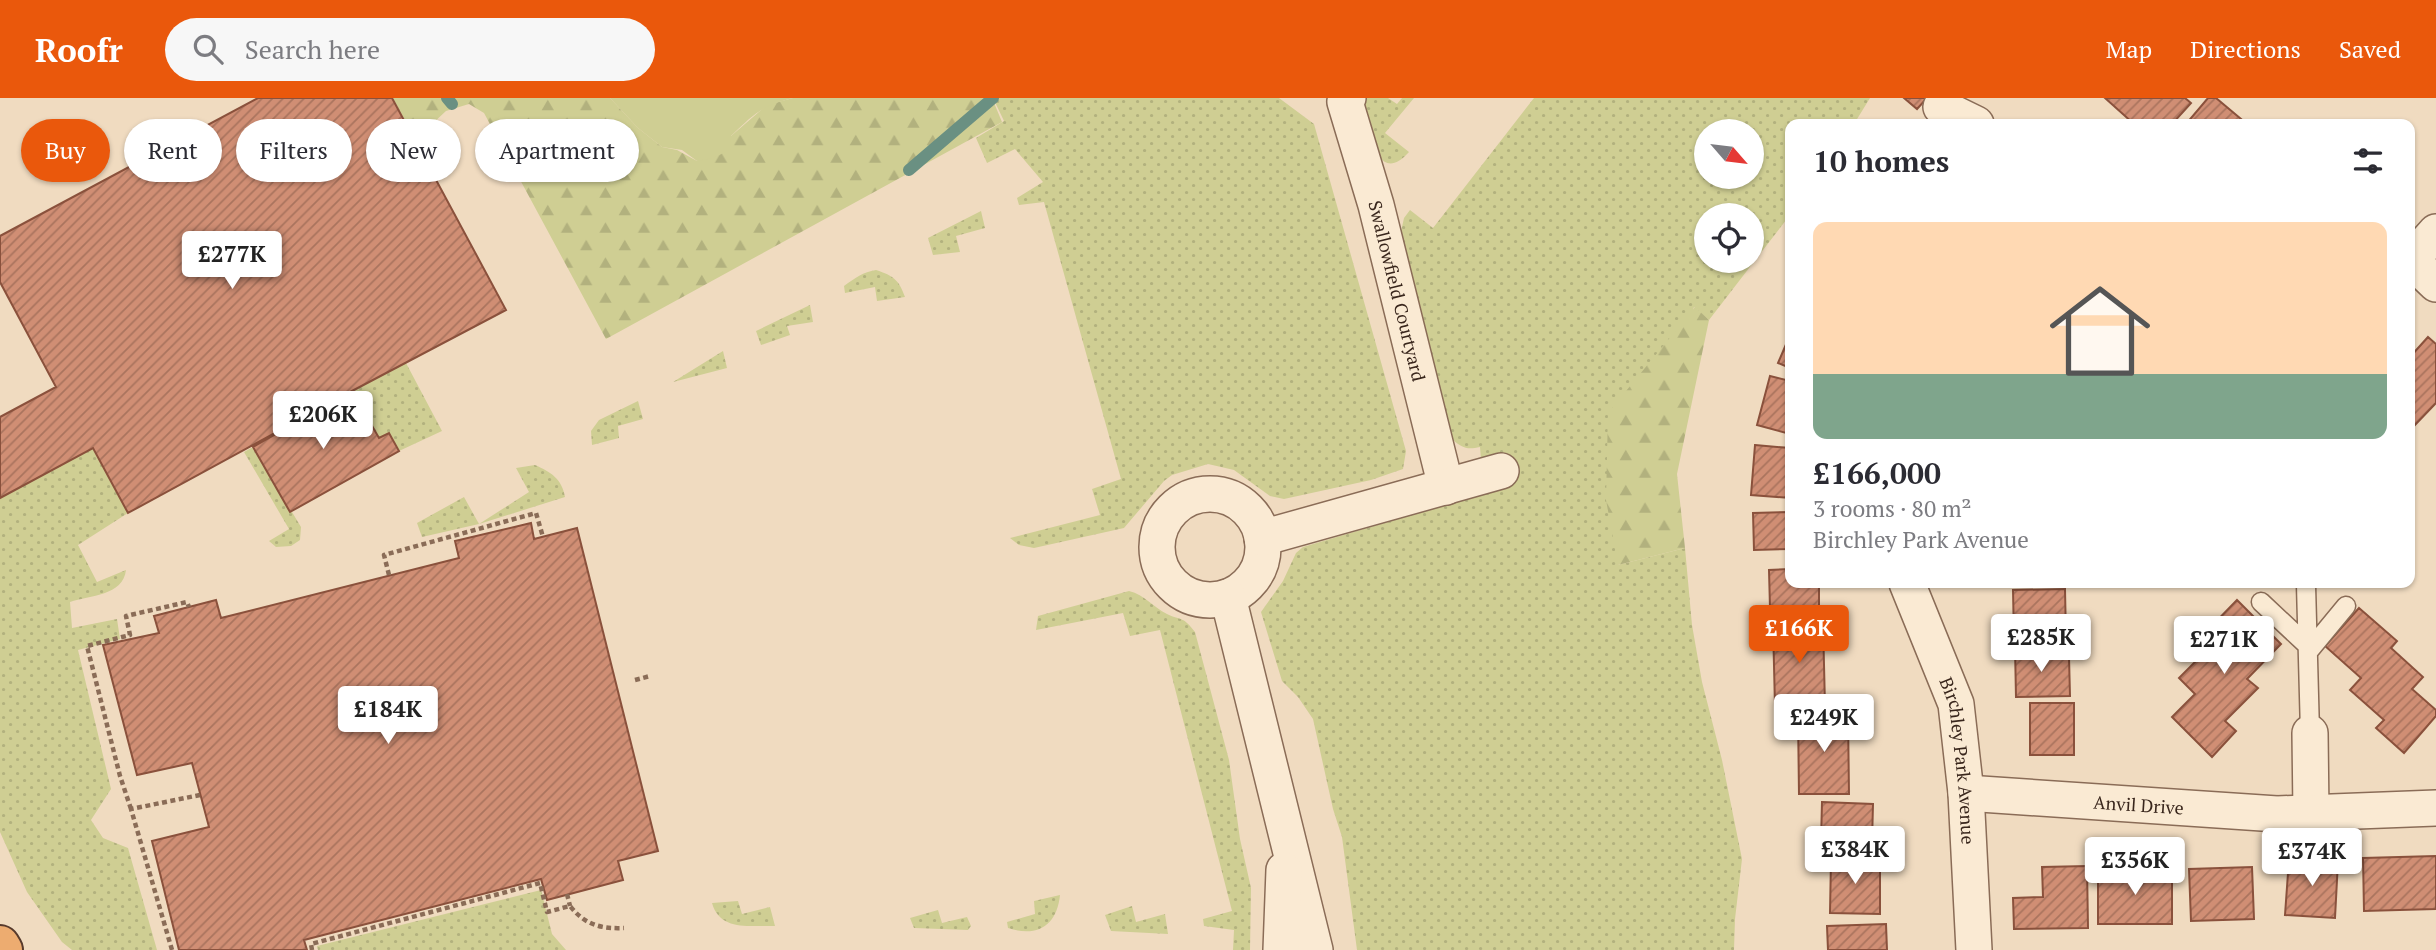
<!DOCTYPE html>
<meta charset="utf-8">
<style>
body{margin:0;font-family:"PT Serif",serif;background:#f7f7f7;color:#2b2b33;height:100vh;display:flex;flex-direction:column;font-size:26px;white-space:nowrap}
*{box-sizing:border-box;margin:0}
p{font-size:23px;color:#7c7c81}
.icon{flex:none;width:38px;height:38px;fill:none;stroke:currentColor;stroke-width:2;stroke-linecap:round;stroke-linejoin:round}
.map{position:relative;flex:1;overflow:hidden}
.drawer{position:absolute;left:1785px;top:21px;width:630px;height:469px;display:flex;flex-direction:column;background:#fff;border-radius:14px;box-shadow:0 2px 5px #0004}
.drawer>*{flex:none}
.top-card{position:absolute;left:21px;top:21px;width:665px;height:63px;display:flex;gap:14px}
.needle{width:46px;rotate:118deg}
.fabs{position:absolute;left:1694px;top:21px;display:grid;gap:14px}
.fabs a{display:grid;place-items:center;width:70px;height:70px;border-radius:50%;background:#fff;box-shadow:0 2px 5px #0004;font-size:35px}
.price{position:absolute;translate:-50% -60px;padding:0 16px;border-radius:7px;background:#fff;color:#222;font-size:23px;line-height:46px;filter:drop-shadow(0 2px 4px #0008)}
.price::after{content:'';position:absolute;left:50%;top:42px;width:21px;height:16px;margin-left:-10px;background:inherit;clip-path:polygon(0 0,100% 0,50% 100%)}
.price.current{background:#ea580c;color:#fff}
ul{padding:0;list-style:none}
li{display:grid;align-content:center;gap:14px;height:371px;padding:0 28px}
li span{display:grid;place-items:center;height:217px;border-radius:14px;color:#555}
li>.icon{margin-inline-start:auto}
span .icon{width:126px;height:126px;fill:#fffc;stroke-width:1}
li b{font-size:30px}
h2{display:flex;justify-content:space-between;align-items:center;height:84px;padding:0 28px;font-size:30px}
.tag{padding:0 24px;border-radius:32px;background:#fff;box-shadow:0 2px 5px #0004;font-size:24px;line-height:63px}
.tag.current{background:#ea580c;color:#fff}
header{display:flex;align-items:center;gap:42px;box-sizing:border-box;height:98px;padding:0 35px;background:#ea580c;color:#fff}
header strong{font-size:33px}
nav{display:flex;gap:38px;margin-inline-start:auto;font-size:24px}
.search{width:490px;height:63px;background:#f7f7f7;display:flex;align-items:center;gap:18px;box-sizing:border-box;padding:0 24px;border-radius:38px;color:#7c7c81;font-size:26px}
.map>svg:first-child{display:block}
</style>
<header>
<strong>Roofr</strong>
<div class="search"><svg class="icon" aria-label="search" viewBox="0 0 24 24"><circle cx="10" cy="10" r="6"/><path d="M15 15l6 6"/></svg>Search here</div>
<nav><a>Map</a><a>Directions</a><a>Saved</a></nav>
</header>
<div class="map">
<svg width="2436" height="852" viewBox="0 0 2436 852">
<defs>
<pattern id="grass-dots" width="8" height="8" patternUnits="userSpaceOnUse" patternTransform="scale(1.75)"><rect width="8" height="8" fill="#cfce93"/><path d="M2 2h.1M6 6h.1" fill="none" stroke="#b2b17e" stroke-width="1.8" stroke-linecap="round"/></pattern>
<pattern id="forest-firs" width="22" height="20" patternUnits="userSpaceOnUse" patternTransform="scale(1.75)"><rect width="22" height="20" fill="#cfce93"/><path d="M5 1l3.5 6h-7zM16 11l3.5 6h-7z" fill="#b2b17e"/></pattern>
<pattern id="building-hatch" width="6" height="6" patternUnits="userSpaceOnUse" patternTransform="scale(1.75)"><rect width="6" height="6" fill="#d08e74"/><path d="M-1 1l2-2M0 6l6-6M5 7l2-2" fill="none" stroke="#aa745e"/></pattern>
</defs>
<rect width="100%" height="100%" fill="#f0dbc0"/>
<path fill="url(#grass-dots)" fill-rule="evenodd" d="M993,0H1279L1314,26L1406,353L1403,371L1371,382L1284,401L1270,398L1234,372L1208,366L1172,377L1164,383L1124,430L1034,450L1019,447L1010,440L1100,417L1092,391L1121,381L1044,104L1019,107L1017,100L1043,84L1015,51L987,65L976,40L1004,23Z
M1366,0H1388L1397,6L1402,0H1414L1385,35L1409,54C1376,91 1369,29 1364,7Z
M1534,0H1870L1854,26H1790V117L1709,222L1694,209L1618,467L1685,450L1692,527L1702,584L1722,662L1742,761L1735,821L1734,852H1357L1342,739L1333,711L1313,621L1298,599L1282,583L1261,514L1283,483L1296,455L1303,449L1418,415L1483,386L1480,349C1467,352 1462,350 1452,341L1400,138L1404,120L1410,112L1433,130ZM1706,33H1752V79H1706ZM1706,117H1752V163H1706Z
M981,113L985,130L956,138L960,154L933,157L928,140Z
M876,172C894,178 899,182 905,199L877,203L875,189L845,195L844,188C855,180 863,174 876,172Z
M810,207L813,224L787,228L790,237L761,247L756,233Z
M723,253L727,270L673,284Z
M406,265L442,333L399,353L389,335L379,340L352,293Z
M638,303L643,321L618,328L619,340L592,347L591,333L599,322Z
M253,349L301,429L300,442L291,448L276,449L269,443L289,431L244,354Z
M93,350L128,415L78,447L97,484L126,472C123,498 90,497 70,504L72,530L117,521L120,541L78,552L111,691L91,722L103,740L128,750L157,852H72L62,844L27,794L0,734V400Z
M535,367C551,374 562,381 565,399L479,426L422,439L417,425L464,399L479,426L529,394L516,370Z
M1129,493C1145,497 1153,509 1167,516C1182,523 1183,518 1195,534L1229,662L1240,741L1251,790L1250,852H1233L1234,832L1204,828L1203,821L1232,813L1160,532L1130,538L1123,515L1036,532L1038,518Z
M541,792L552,836L566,852H318L317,848Z
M1060,797C1057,827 1038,840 1008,830L1007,824L1035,816L1034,803Z
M738,803L742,816L770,809L775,828C751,827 720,834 712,805Z
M1132,808L1136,824L1165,816L1168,836L1111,833L1105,817Z
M938,812L942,825L967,819L971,828L968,832L914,830L910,820Z"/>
<path fill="url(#forest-firs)" d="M393,0H610L638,30L662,49L677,52L697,63L731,38L767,7L793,0H992L1002,24L606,241L484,15L469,6L446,13L415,42Z
M1695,209L1709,222L1677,376L1685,450L1618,467L1606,402L1608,315Z"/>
<path fill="#cfce93" d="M610,0H793C761,8 754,16 731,38L730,52L713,60L697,63L682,52L662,49L638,30Z"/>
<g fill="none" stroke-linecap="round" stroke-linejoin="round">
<path stroke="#6a9082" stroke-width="12" d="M447,0L452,6
M909,72L993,0"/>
</g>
<path fill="url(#building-hatch)" stroke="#8a513c" stroke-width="2" d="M258,0H392L506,212L352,293L128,415L93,350L0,400V319L56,289L0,184V138Z
M1904,0H1927L1917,11Z
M2105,0H2185L2191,5L2172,26H2134Z
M2208,0H2216L2247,26H2186Z
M1790,237V270L1778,265Z
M2428,239L2436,246V305L2413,329L2410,326V259Z
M1770,278L1790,283V336L1757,327Z
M352,293L379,340L389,335L399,353L290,414L253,349Z
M1755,347L1790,350V400L1751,397Z
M1790,414V451L1754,452L1753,415Z
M531,425L534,441L577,430L658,753L618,763L623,782L547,802L541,781L304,842L307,852H179L152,743L209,729L192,665L137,677L103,547L159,535L154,518L216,502L221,520L459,460L455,443Z
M1790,471V485H1819V509L1770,510L1769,472Z
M2065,491L2066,539L2014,541L2013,492Z
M2237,502L2281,546L2247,581L2258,590L2225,623L2236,633L2212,659L2172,619L2195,596L2179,580L2211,548L2202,538Z
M2359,510L2397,543L2391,550L2423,579L2412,591L2436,612V618L2404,655L2376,630L2384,622L2350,592L2361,580L2325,548Z
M1823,525L1825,608L1775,609L1773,526Z
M2015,549H2046V559H2069L2070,598L2016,599Z
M2030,605H2074V657H2030Z
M1798,617H1848L1849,696H1799Z
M1822,704L1873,706L1872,745L1821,744Z
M2436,758V811L2364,813L2363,760Z
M1831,761H1880V816L1830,815Z
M2289,761L2338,763L2335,820L2285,817Z
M2087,768L2088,830L2014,831L2013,800L2043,799L2042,769Z
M2252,769L2254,821L2191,823L2189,771Z
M2098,772H2172V826H2098Z
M1886,826L1887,852H1828L1827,828Z"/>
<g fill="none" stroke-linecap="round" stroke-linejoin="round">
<defs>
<path id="service" d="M2306,487L2310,635
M2261,504L2308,548
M2308,554L2346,508"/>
<g id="minor">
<path id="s1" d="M1348,0L1345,4L1376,107L1446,389"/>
<path d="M1941,9L1976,26"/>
<path d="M2411,162L2436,186"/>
<path d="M2410,163L2436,134"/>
<circle cx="1210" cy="449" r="53"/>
<path d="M1262,440L1501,373"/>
<path id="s2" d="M1907,485L1956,606L1966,695L1974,852"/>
<path d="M1228,499L1315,852"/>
<path d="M2310,635L2311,715"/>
<path id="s3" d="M1966,695L2277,716L2436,710"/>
<path d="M1281,852L1284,772"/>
</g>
<path id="trunk" d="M0,847L3,852"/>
</defs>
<use href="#service" stroke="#8a6c57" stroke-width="21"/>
<use href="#minor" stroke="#8a6c57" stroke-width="38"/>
<use href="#trunk" stroke="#573a2c" stroke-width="42"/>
<path stroke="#8a6c57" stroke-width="4.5" stroke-dasharray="5 3.5" stroke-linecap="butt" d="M389,477L384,457L536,415L543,439
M635,582L650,578
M131,711L120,678L87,548L130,537L126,518L187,504L189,509
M567,796L570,808
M172,852L131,711L200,697
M312,852L311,846L540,785L547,814L570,808C585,827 601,831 624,830"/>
<use href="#service" stroke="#faead3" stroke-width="18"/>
<use href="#minor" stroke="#faead3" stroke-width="35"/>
<use href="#trunk" stroke="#edac70" stroke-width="38"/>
</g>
<g text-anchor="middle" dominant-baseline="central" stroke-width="6" stroke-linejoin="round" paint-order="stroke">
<g font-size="18" fill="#39261c" stroke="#f7e7d0">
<text stroke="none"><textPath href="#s1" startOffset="201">Swallowfield Courtyard</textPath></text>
<text stroke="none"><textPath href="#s2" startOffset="187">Birchley Park Avenue</textPath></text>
<text stroke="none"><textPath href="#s3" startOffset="173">Anvil Drive</textPath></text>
</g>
</g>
</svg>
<div class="fabs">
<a><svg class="needle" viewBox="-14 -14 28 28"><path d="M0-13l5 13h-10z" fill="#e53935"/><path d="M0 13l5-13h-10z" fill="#7c7c81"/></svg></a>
<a><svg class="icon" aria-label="locate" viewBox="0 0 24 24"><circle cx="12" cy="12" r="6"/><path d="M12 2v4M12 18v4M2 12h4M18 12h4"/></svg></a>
</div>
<b class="price" style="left:232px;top:193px">£277K</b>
<b class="price" style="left:323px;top:353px">£206K</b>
<b class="price current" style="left:1799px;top:567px">£166K</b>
<b class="price" style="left:2041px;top:576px">£285K</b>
<b class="price" style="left:2224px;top:578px">£271K</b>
<b class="price" style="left:388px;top:648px">£184K</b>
<b class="price" style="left:1824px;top:656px">£249K</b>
<b class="price" style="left:1855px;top:788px">£384K</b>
<b class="price" style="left:2312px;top:790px">£374K</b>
<b class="price" style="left:2135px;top:799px">£356K</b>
<div class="top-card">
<a class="tag current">Buy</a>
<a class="tag">Rent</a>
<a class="tag">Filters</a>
<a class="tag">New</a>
<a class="tag">Apartment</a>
</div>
<section class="drawer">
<h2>10 homes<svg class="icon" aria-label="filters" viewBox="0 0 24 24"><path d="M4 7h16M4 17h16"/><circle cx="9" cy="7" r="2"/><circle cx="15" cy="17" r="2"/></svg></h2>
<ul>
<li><span style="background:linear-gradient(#ffd9b3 70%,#7fa58c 0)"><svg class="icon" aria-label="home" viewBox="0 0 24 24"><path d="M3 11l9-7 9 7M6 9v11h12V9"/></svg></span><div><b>£166,000</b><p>3 rooms · 80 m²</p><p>Birchley Park Avenue</p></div></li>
</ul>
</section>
</div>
